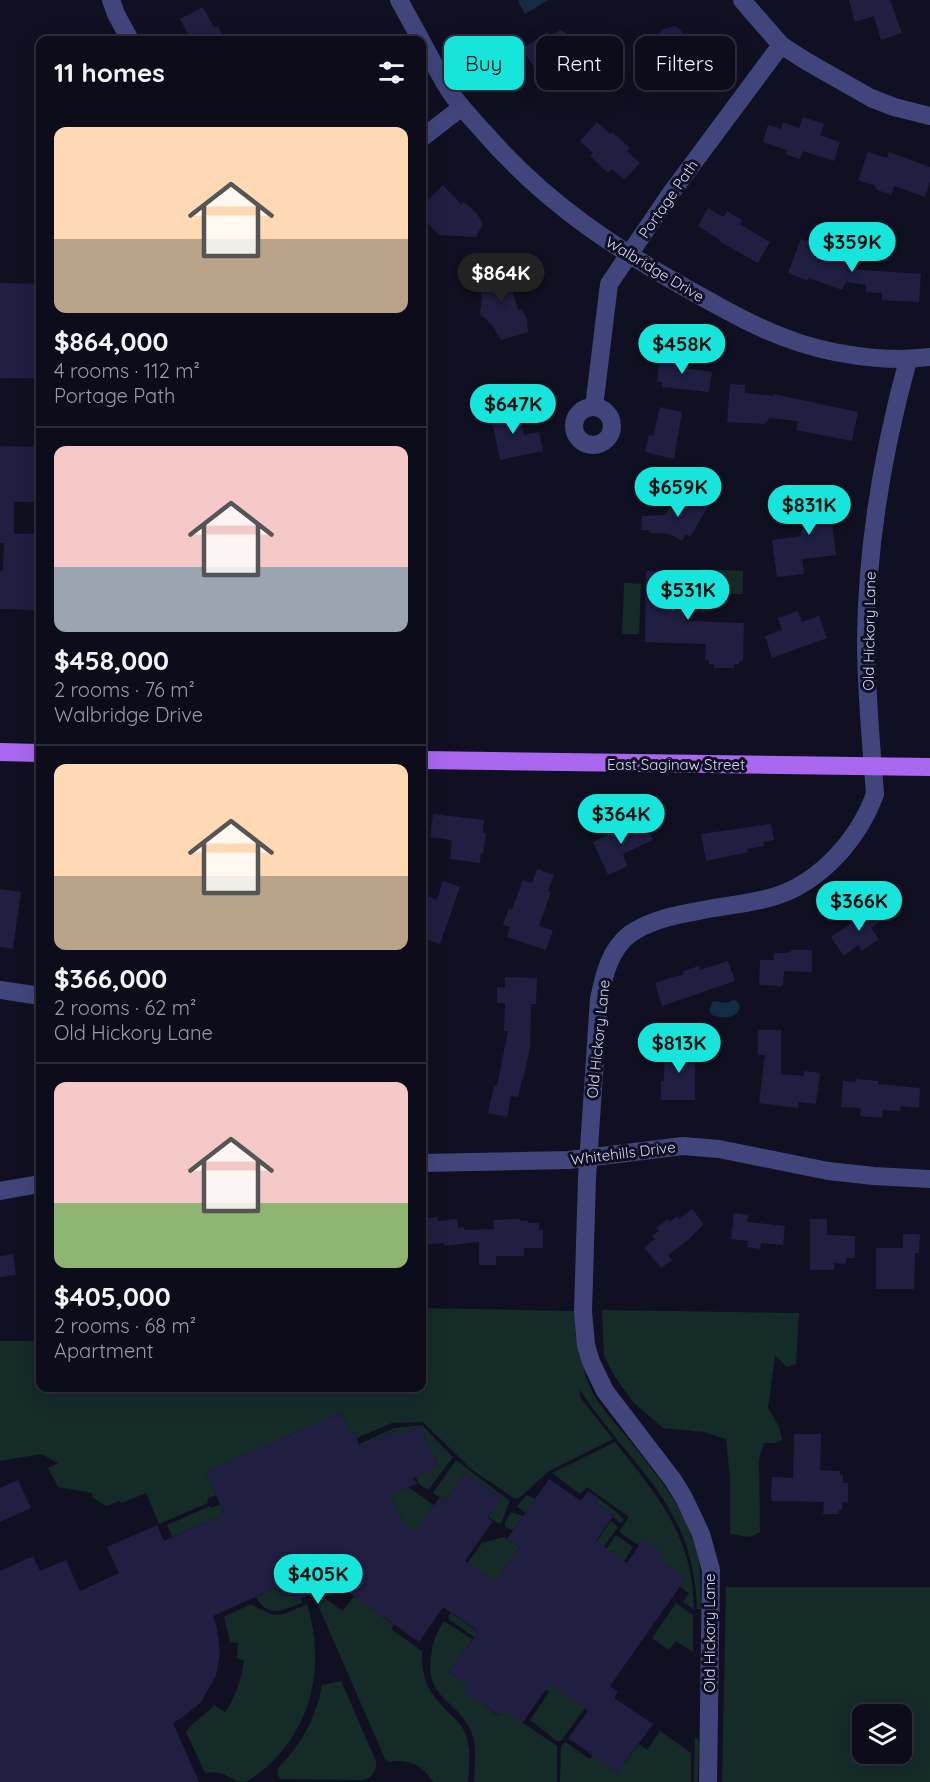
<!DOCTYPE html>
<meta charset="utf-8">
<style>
body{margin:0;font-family:Quicksand,sans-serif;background:#1b1a27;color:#f1f3f6;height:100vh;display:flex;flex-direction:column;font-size:22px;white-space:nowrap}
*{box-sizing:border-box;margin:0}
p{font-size:20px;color:#9a9ba2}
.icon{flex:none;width:33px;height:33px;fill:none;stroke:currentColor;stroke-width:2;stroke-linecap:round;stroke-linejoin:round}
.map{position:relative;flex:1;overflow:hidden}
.panel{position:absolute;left:36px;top:36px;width:390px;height:1356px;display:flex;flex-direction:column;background:#0d0c1a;border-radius:12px;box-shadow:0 6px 24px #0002,0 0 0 2px #2d2c39}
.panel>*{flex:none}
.top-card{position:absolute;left:444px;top:36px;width:396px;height:54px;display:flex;gap:12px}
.fabs{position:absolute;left:852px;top:1704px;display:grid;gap:12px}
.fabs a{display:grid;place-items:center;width:60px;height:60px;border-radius:12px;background:#0d0c1a;box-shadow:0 6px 24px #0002,0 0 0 2px #2d2c39;font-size:30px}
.price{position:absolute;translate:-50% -51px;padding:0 14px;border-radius:21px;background:#17e5dc;color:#111;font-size:20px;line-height:39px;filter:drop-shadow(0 2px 3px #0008)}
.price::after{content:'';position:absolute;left:50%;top:36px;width:18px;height:14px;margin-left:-9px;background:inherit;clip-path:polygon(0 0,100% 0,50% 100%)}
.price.on{background:#222;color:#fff}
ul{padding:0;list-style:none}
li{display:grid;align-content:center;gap:12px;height:318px;padding:0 18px}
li+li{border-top:2px solid #2d2c39}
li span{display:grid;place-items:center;height:186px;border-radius:12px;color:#555}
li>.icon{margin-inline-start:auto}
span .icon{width:108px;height:108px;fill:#fffc;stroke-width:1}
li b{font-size:26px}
h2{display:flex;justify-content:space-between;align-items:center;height:72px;padding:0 18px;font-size:26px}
.tag{padding:0 21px;border-radius:12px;background:#0d0c1a;box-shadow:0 6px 24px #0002,0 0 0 2px #2d2c39;font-size:21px;line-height:54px}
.tag.on{background:#17e5dc;color:#111}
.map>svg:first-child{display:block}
</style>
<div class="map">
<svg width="930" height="1782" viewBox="0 0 930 1782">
<rect width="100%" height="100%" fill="#111022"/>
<path fill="#142b27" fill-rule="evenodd" d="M702,569L743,571V594H720V589H714L712,591L701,588L700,598H691V574Z
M624,583L641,584L639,634H622Z
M422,1308L574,1311C577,1335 579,1360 588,1382C595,1402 612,1419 625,1435C656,1474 690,1512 699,1563C701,1578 700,1594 701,1609H697C694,1504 632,1469 580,1390V1397L613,1439L549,1471L519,1498L515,1499L471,1469L423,1422L392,1423L357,1438L354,1432L351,1433L341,1412L206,1472L216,1495L207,1499L208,1503L159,1524L146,1493L122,1503L119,1501L106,1506L93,1498L92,1493L58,1487L48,1468L58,1463L41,1454L0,1461V1341H40V1388H422Z
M602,1310L799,1313L796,1364L787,1367L775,1356L768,1408L779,1426L782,1440L775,1443H764L759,1459L760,1532L750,1537L730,1534V1479L726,1439L704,1432L663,1428L634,1403L615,1377L604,1356Z
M422,1425L453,1457L428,1490L419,1484L416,1477L438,1466L420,1426L399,1436L396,1430L361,1446L360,1444L394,1428Z
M615,1442C658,1496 693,1536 694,1610L683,1602L689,1593L680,1587L686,1578L619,1532L629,1517L587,1487L580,1494L552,1473Z
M456,1460L510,1501L502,1521L499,1524L488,1517L502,1498L465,1473L445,1501L433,1493Z
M408,1487L434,1505L415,1531L403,1522L390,1495Z
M527,1495L535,1499L525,1513L517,1506Z
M599,1498L624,1519L621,1523L613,1517L614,1515L596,1503Z
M220,1504L224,1514L172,1537L167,1525L210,1506L211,1508Z
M511,1512L523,1516L513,1530L505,1527V1523Z
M611,1521L618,1527L582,1577L575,1572Z
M616,1535L633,1547L624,1561L615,1555L585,1579Z
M504,1537L520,1547L495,1582L476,1569L472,1574L461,1572L482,1543Z
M278,1587L282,1597L292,1594L295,1601L301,1598L302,1603C283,1610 268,1619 256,1597Z
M726,1587H930V1782H722ZM862,1714H902V1754H862Z
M320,1590L323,1597L343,1611L354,1596L394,1625L391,1629L422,1651C421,1683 431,1695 452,1716C458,1722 464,1728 466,1735C471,1749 469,1767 468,1782H433C422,1765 409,1758 389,1762L385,1759L314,1596L317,1595L316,1592Z
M676,1603L693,1615V1652L676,1641L669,1650L652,1638Z
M251,1604C279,1620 278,1617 307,1604C324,1660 315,1719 273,1761C265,1768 253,1780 243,1782C231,1782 225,1769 205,1773L186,1732C191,1723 207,1714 214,1705L225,1712C236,1696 241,1680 244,1660L237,1659L238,1643L230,1642L224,1617Z
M451,1613L500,1647L496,1653L450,1620L448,1616Z
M444,1621L472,1639L449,1672L467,1685L464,1691L499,1716L504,1710L557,1746V1782H474C474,1766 478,1746 471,1731C456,1698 425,1700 431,1656C433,1642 436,1633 444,1621Z
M528,1669L585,1708L561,1741H557L530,1720L549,1692L524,1674Z
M341,1681L376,1761C377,1770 372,1779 363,1780L281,1779L278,1776V1768C302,1744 316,1718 322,1685Z
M660,1731L691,1753V1782H560L561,1746L565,1742L590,1759L593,1755L617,1773L639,1744L647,1750Z
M695,1737L699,1741L698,1782H694Z"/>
<path fill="#132c43" d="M548,0L525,14L518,1L520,0Z
M734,1000L738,1002L740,1007C737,1019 723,1019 712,1015L709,1010L713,1001L726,1003Z"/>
<path fill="#201e41" d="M849,0H890L902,33L881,40L874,16L855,22Z
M203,7L214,28L218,26L225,40H191L180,19Z
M675,26L681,30L686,44L690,43L699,67L695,68L700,84L679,91L672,72L646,80L640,64L650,61L643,40L660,34L661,30Z
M560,30L566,33L574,45L575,44L584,57L588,54L597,67L572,84L559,83L561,74L550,56L534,67L522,49L547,32L550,36Z
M803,117L824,124L820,135L840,142L834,161L803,151L800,159L785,154L787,150L763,142L768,125L781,129L783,122L799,128Z
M597,122L610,134L612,132L630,148L627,151L640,163L624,180L612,169L608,173L590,156L593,153L580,141Z
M868,152L887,158L889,152L930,167V182L925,197L894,186L891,195L875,189L876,186L858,180Z
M443,185L461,204L464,202L476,212L483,224L476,237L439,235L422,217V192L429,199Z
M708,208L723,217L727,211L742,220L740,224L770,242L758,263L719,241L720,240L698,226Z
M801,239L834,252L837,245L857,253L850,269L921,274L919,302L882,300V293L866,292V285L846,282L842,290L809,278L808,281L788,273Z
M506,268L518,310L521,309L527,319L528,332L501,340L492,325L480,314L482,297L476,277L490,270Z
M0,283L40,284V378H0Z
M660,352L679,355L678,367L712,372L709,392L662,387V382H657Z
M730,384L745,385V393L774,396V394L858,412L852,441L796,430L798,421L770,418L765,424L727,422Z
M517,406L524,435L539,432L543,451L500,460L490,412Z
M660,407L682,412L674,459L645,452L649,435L653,436Z
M0,446L40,447V502H14V534H40L38,610L0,609V571H3L4,543H0Z
M823,488L839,490L836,516L831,515L836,555L802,559L804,574L777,577L772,540L801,536L806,497L822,499Z
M685,490L709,505L690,537L686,534L682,541L670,534L650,533V530H641L642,516L665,515L674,501L676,503Z
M646,571L687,572L686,621L744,623L743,661H740L739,664H734V668H714V664H709V660H705L706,644L645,642Z
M798,611L802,622L819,616L827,638L772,658L765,636L782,630L778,618Z
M433,814L484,820L483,833H486L483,854H481L480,863L450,859L452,840L430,837Z
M631,821L634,827L645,822L653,840L625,853L623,855L628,866L608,875L593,842L618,830L616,827Z
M771,824L774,840L763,842L764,846L747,849L748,852L706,861L701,834Z
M537,869L554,875L548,891L551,892L539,926L553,930L546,950L507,937L510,927L503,925L509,908L512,909L523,880L532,883Z
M443,881L460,887L440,944L423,938L427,926L422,924V894L437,900Z
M0,889L21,892L13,949L0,947Z
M875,904L885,918L871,928L879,939L862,951L858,945L844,956L831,937L860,917L859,916Z
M792,950H812V972L784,971L783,986L759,985L760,960H774V953H787Z
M728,961L735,981L662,1006L655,983L684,974L683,971L699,966L700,970Z
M505,977L537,978L536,1004H531L530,1048L523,1080H522L518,1097L511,1096L507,1117L488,1113L494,1086H497L508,1031H504L505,1003H497V987L505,988Z
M758,1030H781V1074L804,1076V1071L820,1073L816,1104L798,1102V1108L759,1103L765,1055H758Z
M665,1045L692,1046L691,1058H695V1100H661V1081H664Z
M856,1079L878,1081V1084L920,1088L919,1108L901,1106L900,1111L883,1110L882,1118L860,1116L861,1108L841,1107L843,1081L855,1082Z
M692,1209L704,1224L687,1241L668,1255L672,1260L661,1268L644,1248L655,1239L652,1236L659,1231L656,1228L668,1219L670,1222L677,1216L679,1219Z
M734,1213L748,1215L747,1222L785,1226L783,1245L761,1243L760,1249L747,1247L748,1241L731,1239Z
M437,1217L438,1221L457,1219L458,1228L464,1227V1230L494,1229L493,1220L520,1219V1221H528V1223H539V1230H543V1248H524V1256H496V1265H479V1242L444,1246V1243L422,1245V1219Z
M810,1219H827V1235L855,1236V1258H846V1264L834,1263V1270H810Z
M903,1234H920L919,1253H915L914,1289H876V1248H903Z
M13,1254L16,1275L0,1277V1256Z
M341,1412L351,1433L354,1432L360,1446L397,1430L399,1436L420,1426L438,1466L412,1479L418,1483L390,1495L403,1522L415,1531L439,1498L445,1501L465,1473L502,1498L487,1518L493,1521L465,1561L495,1582L520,1547L507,1539L549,1479L581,1501L588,1491L599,1498L596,1503L614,1515L596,1541L627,1563L643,1539L663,1553L659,1559L686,1578L610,1686L618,1692L614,1698L653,1724L617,1773L568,1738L588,1711L550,1684L522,1723L504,1710L500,1716L463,1691L467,1685L449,1672L478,1631L443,1607L419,1642L335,1583L295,1601L292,1594L282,1597L278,1587L213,1616L217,1628L220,1653L216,1676L201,1702L183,1717L173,1723L199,1782H0V1571L33,1556L40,1571L66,1560L80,1591L119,1573L107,1547L157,1525L164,1541L224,1514L206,1472Z
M794,1434H821L820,1470L840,1471V1475H843V1483H848V1503L842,1502V1510H839V1514H823L824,1502L771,1501L772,1477L793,1478Z
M18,1480L31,1508L0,1522V1488Z"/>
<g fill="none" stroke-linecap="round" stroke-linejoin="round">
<path stroke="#40467c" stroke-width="18" d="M111,0L116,14L130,40
M399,0L421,40
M742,0L781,45L806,61L871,98L894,107L930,116
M422,42C431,59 440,76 451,93C460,106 472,119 483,131C546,204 618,251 702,297C728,311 755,327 783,337C826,354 885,363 930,357
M422,138L462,107
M594,407L609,284L671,193L781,45
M574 426a19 19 0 1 1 38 0a19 19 0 1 1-38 0Z
M0,990L40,996
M422,1163L569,1160L683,1146L719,1149L828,1171L874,1176L930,1179
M0,1191L40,1184
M708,1782L711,1570L701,1534L684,1498L673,1480L605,1391L591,1362L586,1345L583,1312L587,1178L599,999C604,975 610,949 630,934C653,918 682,914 708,909C731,905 754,903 776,896C822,881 859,838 875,794C871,742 866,691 866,639C867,544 883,451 908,360"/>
<path stroke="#a967f0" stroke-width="18" d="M0,752L40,753
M422,760L930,767"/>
</g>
<g text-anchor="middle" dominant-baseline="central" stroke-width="6" stroke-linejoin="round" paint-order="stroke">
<g font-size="15" fill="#d5d6fb" stroke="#111022">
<text transform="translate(668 199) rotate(-55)">Portage Path</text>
<text transform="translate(655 269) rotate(31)">Walbridge Drive</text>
<text transform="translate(869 631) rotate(-89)">Old Hickory Lane</text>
<text x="676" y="764">East Saginaw Street</text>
<text transform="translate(598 1039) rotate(-84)">Old Hickory Lane</text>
<text transform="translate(623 1153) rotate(-7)">Whitehills Drive</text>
<text transform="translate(709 1633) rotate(-90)">Old Hickory Lane</text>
</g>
</g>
</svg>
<div class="fabs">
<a><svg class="icon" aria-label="layers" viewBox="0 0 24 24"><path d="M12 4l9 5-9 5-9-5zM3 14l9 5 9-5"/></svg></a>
</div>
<b class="price" style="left:852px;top:273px">$359K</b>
<b class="price on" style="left:501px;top:304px">$864K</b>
<b class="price" style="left:682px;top:375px">$458K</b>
<b class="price" style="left:513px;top:435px">$647K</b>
<b class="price" style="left:678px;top:518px">$659K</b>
<b class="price" style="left:809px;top:536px">$831K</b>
<b class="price" style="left:688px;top:621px">$531K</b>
<b class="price" style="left:621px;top:845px">$364K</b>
<b class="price" style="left:859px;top:932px">$366K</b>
<b class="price" style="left:679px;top:1074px">$813K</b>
<b class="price" style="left:318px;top:1605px">$405K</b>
<div class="top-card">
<a class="tag on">Buy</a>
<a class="tag">Rent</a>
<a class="tag">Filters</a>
</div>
<section class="panel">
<h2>11 homes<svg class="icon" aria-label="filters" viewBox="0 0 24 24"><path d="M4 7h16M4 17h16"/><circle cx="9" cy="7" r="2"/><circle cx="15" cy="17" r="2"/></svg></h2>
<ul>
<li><span style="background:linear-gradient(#ffd9b3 60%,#b9a48a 0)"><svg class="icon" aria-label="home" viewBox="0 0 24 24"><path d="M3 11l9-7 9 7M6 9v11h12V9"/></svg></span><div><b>$864,000</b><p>4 rooms · 112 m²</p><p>Portage Path</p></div></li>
<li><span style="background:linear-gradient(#f6c9c9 65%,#9aa5b1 0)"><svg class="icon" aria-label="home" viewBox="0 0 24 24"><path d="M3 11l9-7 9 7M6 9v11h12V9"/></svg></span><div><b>$458,000</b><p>2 rooms · 76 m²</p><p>Walbridge Drive</p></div></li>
<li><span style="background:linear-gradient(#ffd9b3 60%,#b9a48a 0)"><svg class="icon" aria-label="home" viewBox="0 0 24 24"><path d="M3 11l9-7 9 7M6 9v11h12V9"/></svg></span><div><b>$366,000</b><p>2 rooms · 62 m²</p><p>Old Hickory Lane</p></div></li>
<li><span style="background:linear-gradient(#f6c9c9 65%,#8fb573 0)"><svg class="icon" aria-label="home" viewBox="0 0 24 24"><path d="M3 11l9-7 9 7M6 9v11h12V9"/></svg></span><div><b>$405,000</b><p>2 rooms · 68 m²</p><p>Apartment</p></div></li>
</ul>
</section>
</div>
